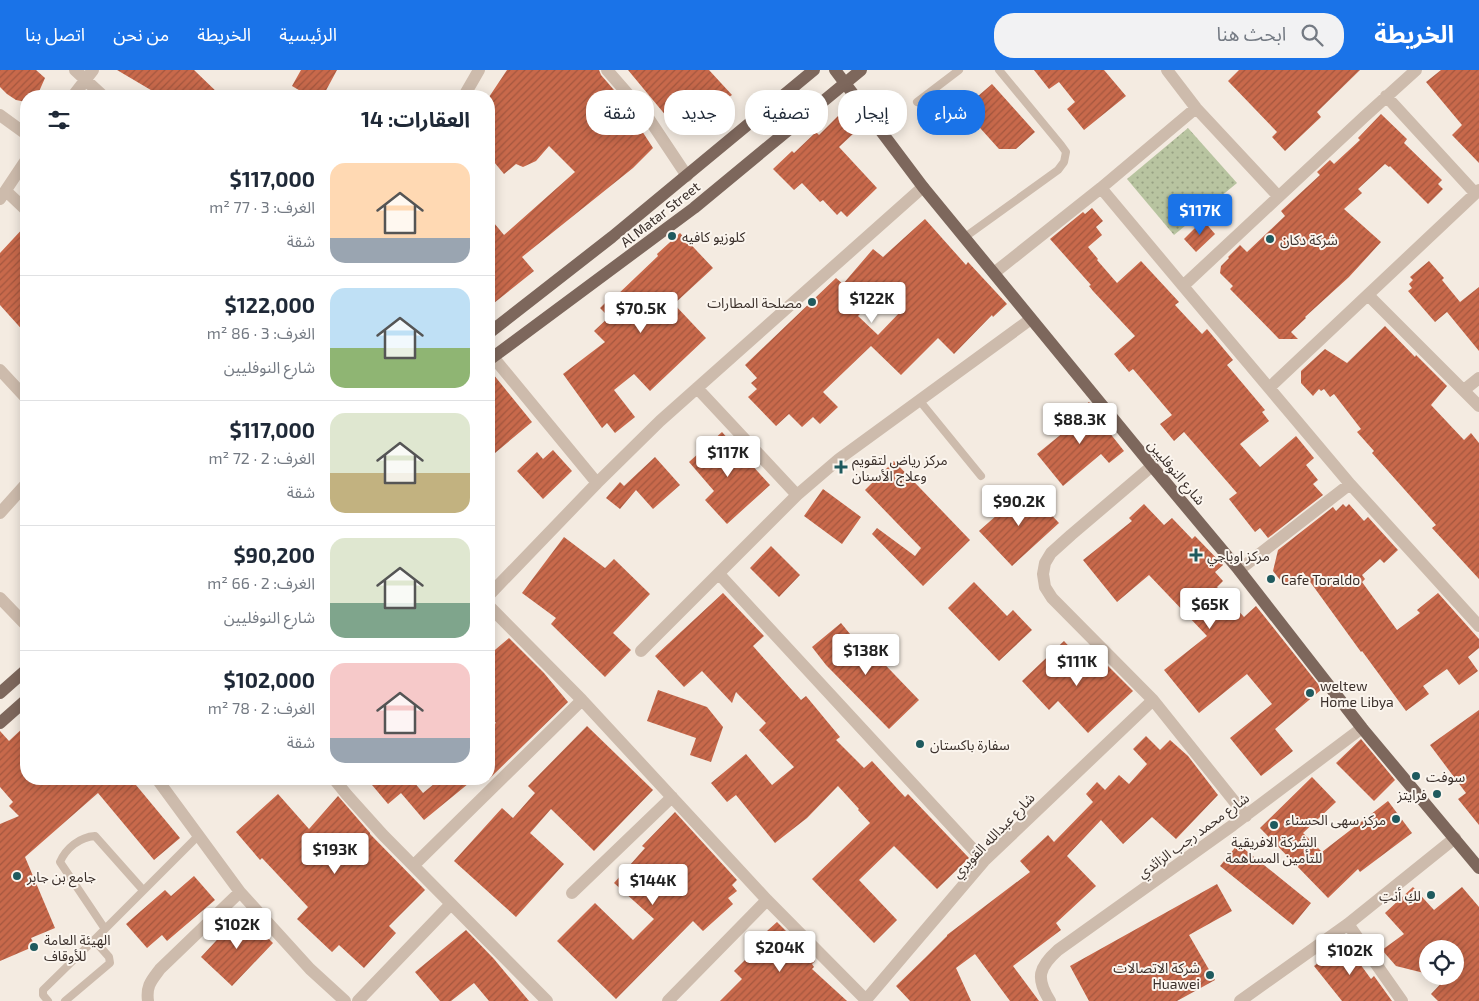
<!DOCTYPE html>
<html lang="ar">
<meta charset="utf-8">
<style>
body{margin:0;font-family:"Exo 2","Noto Sans Arabic",sans-serif;background:#f2f2f3;color:#1f2937;direction:rtl;height:100vh;display:flex;flex-direction:column;font-size:19px;white-space:nowrap}
*{box-sizing:border-box;margin:0}
p{font-size:16px;color:#747a83}
.icon{flex:none;width:28px;height:28px;fill:none;stroke:currentColor;stroke-width:2;stroke-linecap:round;stroke-linejoin:round}
.map{position:relative;flex:1;overflow:hidden;direction:ltr}
.details{position:absolute;left:20px;top:20px;width:475px;height:695px;display:flex;flex-direction:column;background:#fff;border-radius:20px;box-shadow:0 2px 12px #0003;direction:rtl}
.details>*{flex:none}
.banner{position:absolute;left:510px;top:20px;width:475px;height:45px;direction:rtl;display:flex;gap:10px}
.tools{position:absolute;left:1419px;top:870px;display:grid;gap:10px}
.tools a{display:grid;place-items:center;width:45px;height:45px;border-radius:50%;background:#fff;box-shadow:0 2px 12px #0003;font-size:25px}
.price{position:absolute;translate:-50% -42px;padding:0 11px;border-radius:5px;background:#fff;color:#222;font-size:16px;line-height:32px;filter:drop-shadow(0 1px 2px #0008)}
.price::after{content:'';position:absolute;left:50%;top:30px;width:15px;height:11px;margin-left:-8px;background:inherit;clip-path:polygon(0 0,100% 0,50% 100%)}
.price.active{background:#1a73e8;color:#fff}
ul{padding:0;list-style:none}
li{display:flex;align-items:center;gap:15px;height:125px;padding:0 25px}
li+li{border-top:1px solid #e0e1e3}
li span{display:grid;place-items:center;flex:none;width:140px;height:100px;border-radius:15px;color:#555}
li>.icon{margin-inline-start:auto}
span .icon{width:60px;height:60px;fill:#fffc;stroke-width:1}
li b{font-size:21px}
h2{display:flex;justify-content:space-between;align-items:center;height:60px;padding:0 25px;font-size:21px}
.pill{padding:0 18px;border-radius:20px;background:#fff;box-shadow:0 2px 12px #0003;font-size:18px;line-height:45px}
.pill.active{background:#1a73e8;color:#fff}
header{display:flex;align-items:center;gap:30px;box-sizing:border-box;height:70px;padding:0 25px;background:#1a73e8;color:#fff}
header strong{font-size:24px}
nav{display:flex;gap:28px;margin-inline-start:auto;font-size:18px}
.search{width:350px;height:45px;background:#f2f2f3;display:flex;align-items:center;gap:12px;box-sizing:border-box;padding:0 18px;border-radius:20px;color:#747a83;font-size:19px}
.map>svg:first-child{display:block}
</style>
<header>
<strong>الخريطة</strong>
<div class="search"><svg class="icon" aria-label="search" viewBox="0 0 24 24"><circle cx="10" cy="10" r="6"/><path d="M15 15l6 6"/></svg>ابحث هنا</div>
<nav><a>الرئيسية</a><a>الخريطة</a><a>من نحن</a><a>اتصل بنا</a></nav>
</header>
<div class="map">
<svg width="1479" height="931" viewBox="0 0 1479 931">
<defs>
<pattern id="grass-dots" width="8" height="8" patternUnits="userSpaceOnUse" patternTransform="scale(1.25)"><rect width="8" height="8" fill="#b8c4a0"/><path d="M2 2h.1M6 6h.1" fill="none" stroke="#97a083" stroke-width="1.8" stroke-linecap="round"/></pattern>
<pattern id="building-hatch" width="6" height="6" patternUnits="userSpaceOnUse" patternTransform="scale(1.25)"><rect width="6" height="6" fill="#c8694b"/><path d="M-1 1l2-2M0 6l6-6M5 7l2-2" fill="none" stroke="#a4573f"/></pattern>
</defs>
<rect width="100%" height="100%" fill="#f4ebe1"/>
<path fill="url(#grass-dots)" d="M1188,58L1237,113L1174,165L1127,109Z"/>
<path fill="url(#building-hatch)" fill-rule="evenodd" d="M0,0H36L45,8L37,26H26V32L16,30L7,24L0,17Z
M117,0H194L221,26H161Z
M301,0H337L323,26H309L292,16Z
M507,0H599L601,5L620,27L653,78L633,98L522,187L534,201L489,237V147L504,165L575,102L549,76L536,91L523,97L516,94L504,104L489,86V27Z
M628,0H709L732,25L677,59Z
M1034,0H1104L1126,26L1084,60L1067,39L1075,32L1059,12L1049,19Z
M1239,0H1360L1317,42L1321,47L1285,81L1272,67L1277,62L1228,11Z
M1441,0H1479V93L1452,65L1462,55L1426,12Z
M992,14L1035,62L1016,79H999L963,39Z
M1381,44L1407,69L1404,73L1442,110L1438,114L1443,119L1428,134L1390,96L1389,97L1385,94L1358,119L1362,123L1344,139L1381,172L1349,207L1305,247L1306,248L1291,262L1298,269H1279L1230,219L1233,216L1220,203L1221,196L1229,188L1228,187L1240,175L1247,182L1285,146L1281,141L1320,105L1317,102L1330,90L1334,94L1360,70L1358,68Z
M838,46L854,63L839,77L877,118L847,147L841,141L837,145L823,130L820,132L802,113L794,120L773,99L792,81L794,83L816,62L819,65Z
M1092,138L1103,151L1096,157L1102,165L1088,177L1098,189L1097,190L1117,213L1141,191L1179,232L1175,235L1187,248L1202,264L1207,259L1233,290L1227,295L1265,340L1262,342L1269,351L1240,374L1260,397L1296,366L1314,388L1306,395L1318,410L1313,414L1323,425L1268,468L1260,458L1255,462L1229,429L1237,423L1184,362L1174,371L1160,354L1172,345L1133,299L1129,302L1114,284L1135,266L1093,221L1089,216L1091,215L1050,169L1083,142L1085,144Z
M925,149L966,195L968,192L1007,234L993,247L992,245L954,284L938,268L901,305L871,276L823,322L838,337L820,354L813,347L802,357L789,344L776,356L748,327L757,319L751,313L757,308L745,295L836,208L843,214L873,179L883,187ZM881,222L902,240L878,265L858,246Z
M1203,150L1215,164L1196,182L1184,169Z
M26,155V264L0,235V183Z
M680,163L713,198L674,234L706,268L650,321L634,304L614,320L635,347L615,363L607,353L602,358L563,304L605,272L594,261L609,247L600,238L613,225L615,227L658,186L657,184Z
M1429,191L1444,208L1442,210L1460,232L1479,217V281L1447,242L1435,252L1408,221L1412,218L1409,214L1413,210L1410,207Z
M1385,256L1415,287L1416,285L1447,316L1431,335L1464,370L1471,363L1479,373V509L1432,458L1436,455L1372,383L1374,381L1357,362L1361,359L1334,324L1330,327L1324,319L1321,321L1319,319L1313,326L1301,313V301L1325,279L1347,293Z
M489,299L532,352L489,388Z
M1089,332L1112,360L1109,362L1124,381L1109,393L1101,384L1063,416L1037,384L1075,353L1070,346Z
M722,362L770,415L727,454L705,430L714,421L689,392Z
M553,380L572,401L543,429L517,401L537,382L543,389Z
M655,387L680,415L653,439L636,420L620,439L606,428L620,412L624,416Z
M894,391L970,470L923,516L872,464L877,458L915,486L921,478L865,420Z
M1025,417L1059,453L1012,496L979,461L1006,437L1005,435Z
M823,419L861,447L842,474L804,446Z
M1144,434L1164,455L1172,448L1192,469L1195,466L1223,495L1215,502L1223,511L1217,517L1244,547L1256,536L1322,619L1275,659L1293,681L1261,706L1230,668L1272,634L1247,604L1199,643L1164,600L1207,566L1149,505L1117,532L1083,490L1132,451L1129,448Z
M1343,434L1346,437L1349,434L1364,451L1368,447L1398,480L1384,493L1380,489L1362,505L1365,509L1362,512L1397,560L1420,543L1417,540L1438,523L1479,569V578L1468,587L1478,601L1459,615L1447,599L1423,616L1429,624L1406,641L1362,581L1361,582L1303,502L1285,516L1273,501L1278,480L1333,437L1336,441Z
M564,467L605,498L614,489L650,524L613,563L631,580L605,607L551,554L556,548L522,523Z
M771,476L800,505L779,527L750,498Z
M974,512L1007,546L1013,540L1032,560L999,591L948,538Z
M723,523L764,566L753,576L801,630L806,626L840,667L836,670L864,698L872,691L905,727L908,724L969,788L937,819L894,776L859,810L897,850L874,873L812,809L870,753L858,740L859,739L838,716L807,748L775,773L736,725L727,732L711,713L746,684L772,715L794,697L759,660L766,653L736,622L732,633L702,601L684,617L655,586Z
M841,553L864,581L868,577L919,630L889,659L826,595L812,577Z
M509,568L544,603L568,632L489,709V658L496,653L489,644V585Z
M1064,571L1091,600L1102,590L1133,621L1088,663L1058,631L1049,640L1022,611Z
M658,620L707,637L723,657L711,692L690,685L696,668L647,651Z
M1479,640V755L1458,729L1466,723L1430,675Z
M26,655V709H131L180,768L154,790L98,723L25,787L55,858L31,868L35,876L0,891V754L19,746L9,736L13,732L0,717V661L9,671Z
M587,656L653,720L594,781L551,739L530,763L564,794L516,847L454,791L502,738L513,748L535,723L528,716Z
M1146,666L1160,680L1170,670L1188,686L1218,725L1176,769L1152,747L1123,774L1101,750L1067,786L1096,816L1056,853L1061,860L1013,896L1039,931H1010L975,884L956,898L971,931H910L896,916L925,888L947,866V865L1030,802L1020,791L1048,765L1054,772L1093,732L1086,724L1097,712L1105,720L1119,705L1129,714L1147,694L1133,679Z
M1361,669L1395,710L1374,731L1336,693Z
M1312,707L1336,732L1303,763L1322,782L1388,731L1412,763L1360,802L1358,799L1328,828L1260,758Z
M367,709H418L414,712L423,723L440,709H474L424,750L401,723L388,734Z
M278,724L309,759L338,726L370,763V764L425,820L389,856L396,863L364,898L339,875L332,882L297,849L308,837L262,788L260,790L236,762Z
M675,742L737,810L732,815L737,821L728,828L733,834L703,861L693,851L616,929L557,871L595,833L633,870L654,849L614,813L645,778L642,776Z
M1238,774L1311,833L1293,855L1220,796Z
M194,806L215,830L167,871L162,865L147,878L126,854L165,820L171,826Z
M1217,814L1232,841L1189,865L1215,910L1177,931H1089L1070,896Z
M1413,817L1434,840L1462,817L1479,837V931H1438L1431,924L1448,906H1455V879H1428V904L1396,896L1382,880L1404,864L1385,843Z
M242,843L273,873L232,916L201,887Z
M777,852L815,890V891L812,894L814,897L812,899L847,931H720L742,909L734,901L752,883L748,878Z
M466,860L494,889L529,931H489L474,913L451,931H440L415,902Z
M1349,869L1359,884L1355,887L1371,909L1374,906L1392,931H1342L1314,896Z"/>
<g fill="none" stroke-linecap="round" stroke-linejoin="round">
<path stroke="#cdbbac" stroke-width="8" d="M917,32L959,0
M965,167L1058,100L1064,92L1066,82L1061,75L999,0
M919,330L981,406
M105,859L60,792C66,778 80,767 95,766L143,820
M94,870L198,766
M48,931L43,925V920L94,870L109,887L110,893L65,931"/>
<path stroke="#cdbbac" stroke-width="12" d="M75,0L103,26
M607,0L647,46L687,106
M1167,0L1196,38L1278,126
M1416,0L1364,47L1183,216L1350,414L1479,556
M73,26L93,0
M1386,26L1475,123
M0,45L26,64
M1101,118L1196,38
M6,121L26,140
M0,129L26,90
M994,203L1101,118L1183,216
M1368,225L1479,336
M493,287L597,413
M0,300L26,328
M1269,318L1479,120
M1464,320L1479,308
M1152,396L1071,465L1051,483L1045,493L1043,504L1045,517L1052,528L1153,630L1246,746
M797,425L839,389L1031,249
M0,443L26,414
M1239,500L1350,414
M719,504L984,791
M489,525L597,413L660,351L923,117
M0,528L26,555
M489,536L582,630L767,830L866,930
M641,581L797,425L697,318
M157,709L240,822L310,899L345,931
M334,709L347,725L383,765L547,931
M414,795L582,630
M572,823L672,727
M1348,854L1402,931
M148,931C146,916 151,911 160,899L240,822
M358,931L451,834
M668,931L767,830
M865,931L984,791L1153,630
M1050,931C1035,908 1039,897 1058,880L1233,755L1362,658
M1240,931L1348,854L1455,768"/>
<path stroke="#cdbbac" stroke-width="12" d="M464,26L479,0"/>
<path stroke="#7d675c" stroke-width="12" d="M835,0L923,117L1152,396L1239,500L1362,658L1479,798
M489,263L612,167L814,0
M489,290L694,138L861,0
M0,623L26,600
M0,653L26,630"/>
</g>
<g fill="#1f5a5e" stroke="#fbf5ee" stroke-width="2">
<circle cx="672" cy="166" r="5"/>
<circle cx="1270" cy="169" r="5"/>
<circle cx="812" cy="232" r="5"/>
<path d="M838.5 389.5h5v5h5v5h-5v5h-5v-5h-5v-5h5z"/>
<path d="M1193.5 477.5h5v5h5v5h-5v5h-5v-5h-5v-5h5z"/>
<circle cx="1271" cy="509" r="5"/>
<circle cx="1310" cy="623" r="5"/>
<circle cx="920" cy="674" r="5"/>
<circle cx="1416" cy="706" r="5"/>
<circle cx="1437" cy="724" r="5"/>
<circle cx="1396" cy="749" r="5"/>
<circle cx="1274" cy="755" r="5"/>
<circle cx="17" cy="806" r="5"/>
<circle cx="1431" cy="825" r="5"/>
<circle cx="34" cy="877" r="5"/>
<circle cx="1210" cy="905" r="5"/>
</g>
<g text-anchor="middle" dominant-baseline="central" stroke-width="4" stroke-linejoin="round" paint-order="stroke">
<g font-size="14" fill="#3b302b" stroke="#fbf5ee">
<text transform="translate(660 144) rotate(-38)">Al Matar Street</text>
<text transform="translate(1177 402) rotate(50)">شارع النوفليين</text>
<text transform="translate(993 765) rotate(-46)">شارع عبدالله القويري</text>
<text transform="translate(1193 765) rotate(-36)">شارع محمد رجب الزائدي</text>
</g>
<g font-size="14" fill="#3b302b" stroke="#fbf5ee" text-anchor="start">
<text x="682" y="166">كلوزيو كافيه</text>
<text x="1280" y="169">شركة دكان</text>
<text x="802" y="232" text-anchor="end">مصلحة المطارات</text>
<text x="852" y="389">مركز رياض لتقويم<tspan x="852" dy="16">وعلاج الأسنان</tspan></text>
<text x="1207" y="485">مركز اوباجي</text>
<text x="1281" y="509">Cafe Toraldo</text>
<text x="1320" y="615">weltew<tspan x="1320" dy="16">Home Libya</tspan></text>
<text x="930" y="674">سفارة باكستان</text>
<text x="1426" y="706">سوفت</text>
<text x="1427" y="724" text-anchor="end">فرايتز</text>
<text x="1386" y="749" text-anchor="end">مركز سهى الحسناء</text>
<text x="1274" y="771" text-anchor="middle">الشركة الافريقية<tspan x="1274" dy="16">للتأمين المساهمة</tspan></text>
<text x="27" y="806">جامع بن جابر</text>
<text x="1421" y="825" text-anchor="end">لكِ أنتِ</text>
<text x="44" y="869">الهيئة العامة<tspan x="44" dy="16">للأوقاف</tspan></text>
<text x="1200" y="897" text-anchor="end">شركة الاتصالات<tspan x="1200" dy="16">Huawei</tspan></text>
</g>
</g>
</svg>
<div class="tools">
<a><svg class="icon" aria-label="locate" viewBox="0 0 24 24"><circle cx="12" cy="12" r="6"/><path d="M12 2v4M12 18v4M2 12h4M18 12h4"/></svg></a>
</div>
<b class="price active" style="left:1200px;top:166px">$117K</b>
<b class="price" style="left:872px;top:254px">$122K</b>
<b class="price" style="left:641px;top:264px">$70.5K</b>
<b class="price" style="left:1080px;top:375px">$88.3K</b>
<b class="price" style="left:728px;top:408px">$117K</b>
<b class="price" style="left:1019px;top:457px">$90.2K</b>
<b class="price" style="left:1210px;top:560px">$65K</b>
<b class="price" style="left:866px;top:606px">$138K</b>
<b class="price" style="left:1077px;top:617px">$111K</b>
<b class="price" style="left:335px;top:805px">$193K</b>
<b class="price" style="left:653px;top:836px">$144K</b>
<b class="price" style="left:237px;top:880px">$102K</b>
<b class="price" style="left:780px;top:903px">$204K</b>
<b class="price" style="left:1350px;top:906px">$102K</b>
<div class="banner">
<a class="pill active">شراء</a>
<a class="pill">إيجار</a>
<a class="pill">تصفية</a>
<a class="pill">جديد</a>
<a class="pill">شقة</a>
</div>
<section class="details">
<h2>العقارات: 14<svg class="icon" aria-label="filters" viewBox="0 0 24 24"><path d="M4 7h16M4 17h16"/><circle cx="9" cy="7" r="2"/><circle cx="15" cy="17" r="2"/></svg></h2>
<ul>
<li><span style="background:linear-gradient(#ffd9b3 75%,#9aa5b1 0)"><svg class="icon" aria-label="home" viewBox="0 0 24 24"><path d="M3 11l9-7 9 7M6 9v11h12V9"/></svg></span><div><b>$117,000</b><p>الغرف: 3 · 77 m²</p><p>شقة</p></div></li>
<li><span style="background:linear-gradient(#bfe0f5 60%,#8fb573 0)"><svg class="icon" aria-label="home" viewBox="0 0 24 24"><path d="M3 11l9-7 9 7M6 9v11h12V9"/></svg></span><div><b>$122,000</b><p>الغرف: 3 · 86 m²</p><p>شارع النوفليين</p></div></li>
<li><span style="background:linear-gradient(#dfe7d0 60%,#c2b280 0)"><svg class="icon" aria-label="home" viewBox="0 0 24 24"><path d="M3 11l9-7 9 7M6 9v11h12V9"/></svg></span><div><b>$117,000</b><p>الغرف: 2 · 72 m²</p><p>شقة</p></div></li>
<li><span style="background:linear-gradient(#dfe7d0 65%,#7fa58c 0)"><svg class="icon" aria-label="home" viewBox="0 0 24 24"><path d="M3 11l9-7 9 7M6 9v11h12V9"/></svg></span><div><b>$90,200</b><p>الغرف: 2 · 66 m²</p><p>شارع النوفليين</p></div></li>
<li><span style="background:linear-gradient(#f6c9c9 75%,#9aa5b1 0)"><svg class="icon" aria-label="home" viewBox="0 0 24 24"><path d="M3 11l9-7 9 7M6 9v11h12V9"/></svg></span><div><b>$102,000</b><p>الغرف: 2 · 78 m²</p><p>شقة</p></div></li>
</ul>
</section>
</div>
